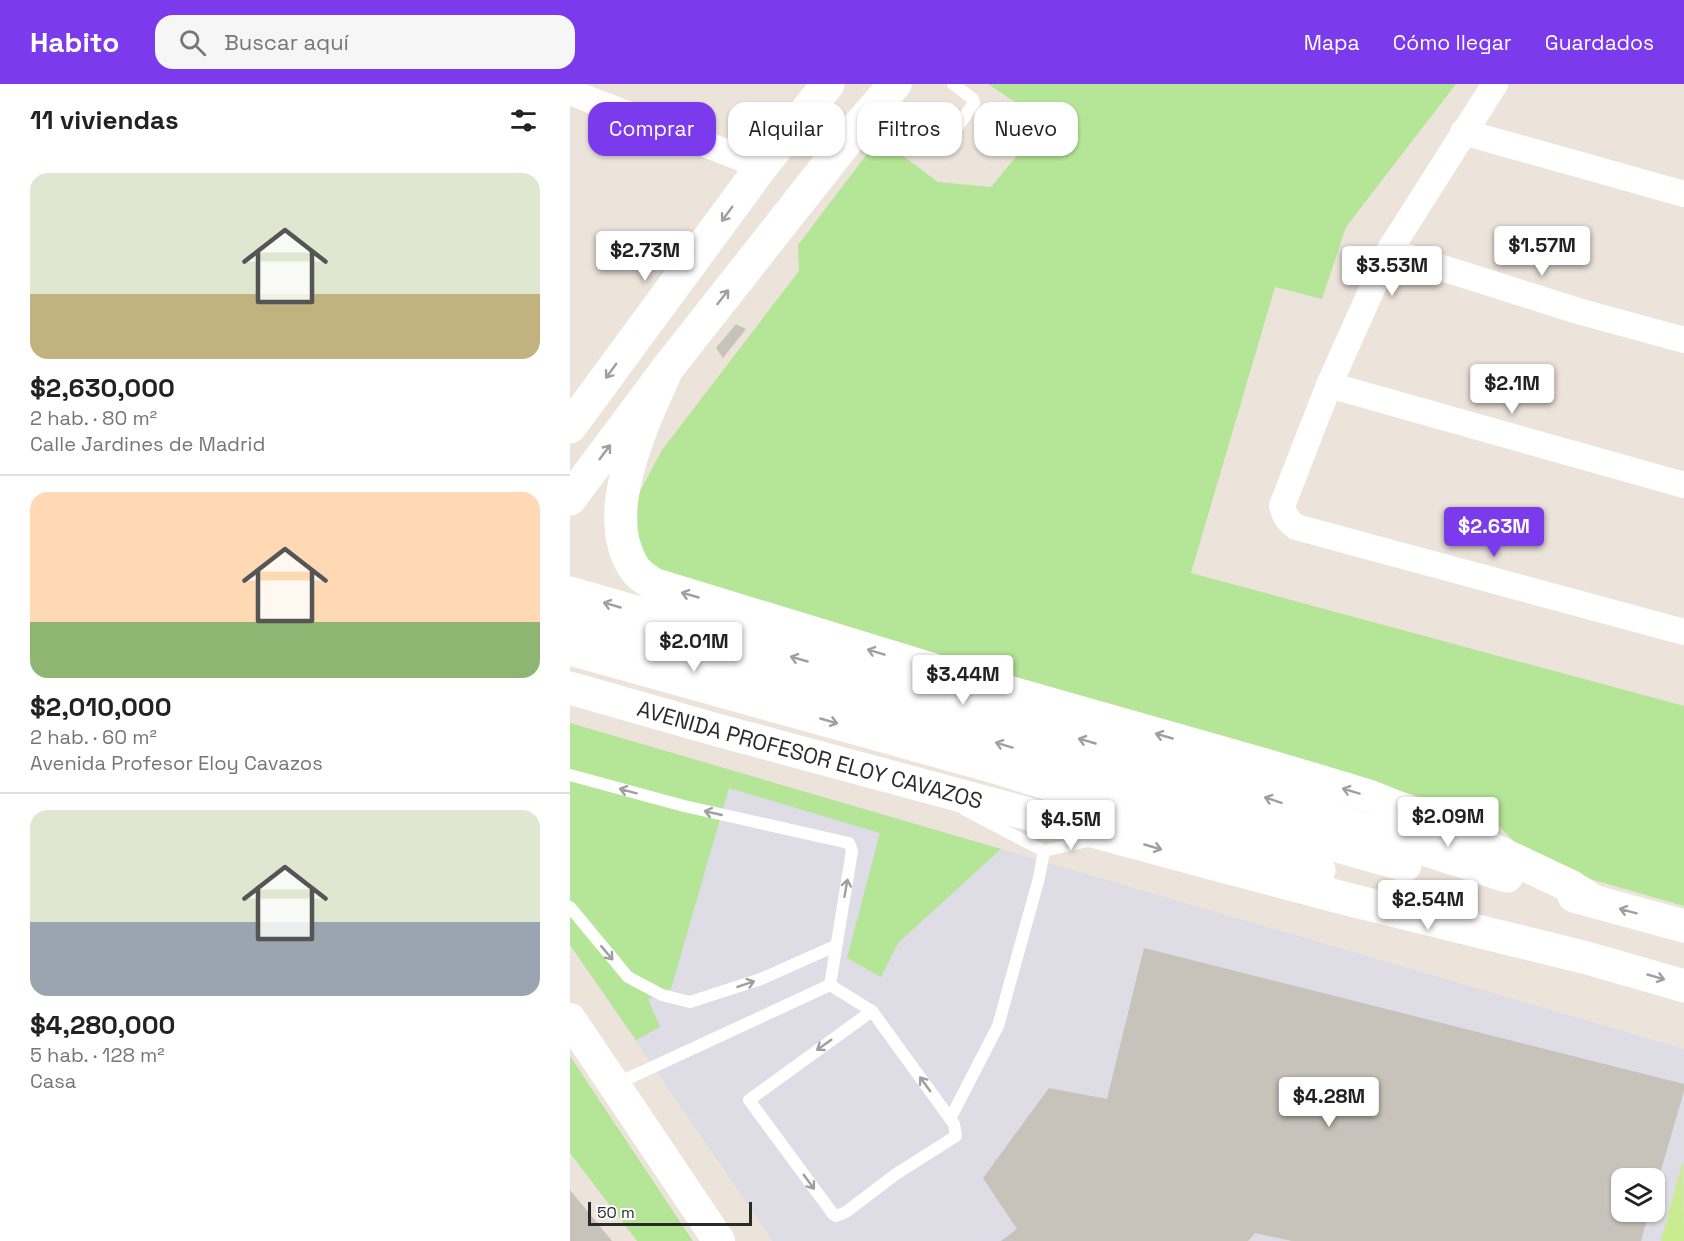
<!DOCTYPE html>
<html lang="es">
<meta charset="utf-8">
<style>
body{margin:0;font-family:"Space Grotesk",sans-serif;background:#f6f6f6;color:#222;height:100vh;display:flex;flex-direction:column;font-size:22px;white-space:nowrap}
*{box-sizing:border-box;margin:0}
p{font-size:20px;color:#767676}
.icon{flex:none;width:33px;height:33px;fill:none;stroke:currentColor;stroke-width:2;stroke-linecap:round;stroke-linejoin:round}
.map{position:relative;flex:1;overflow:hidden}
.panel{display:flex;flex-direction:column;background:#fff;width:570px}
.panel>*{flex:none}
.top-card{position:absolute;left:18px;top:18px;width:570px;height:54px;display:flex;gap:12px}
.fabs{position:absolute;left:1041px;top:1084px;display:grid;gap:12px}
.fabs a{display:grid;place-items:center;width:54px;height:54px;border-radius:12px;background:#fff;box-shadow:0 2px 4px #0004;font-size:30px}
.scale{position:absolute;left:18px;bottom:15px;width:164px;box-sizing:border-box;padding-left:6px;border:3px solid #2a2a2a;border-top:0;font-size:16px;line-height:21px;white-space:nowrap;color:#2a2a2a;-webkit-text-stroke:4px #fff;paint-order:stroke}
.price{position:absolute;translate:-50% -51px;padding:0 14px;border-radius:6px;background:#fff;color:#222;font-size:20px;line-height:39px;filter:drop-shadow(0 2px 3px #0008)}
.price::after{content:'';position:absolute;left:50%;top:36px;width:18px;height:14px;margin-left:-9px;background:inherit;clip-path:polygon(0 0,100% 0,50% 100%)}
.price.on{background:#7c3aed;color:#fff}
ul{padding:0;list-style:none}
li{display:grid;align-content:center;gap:12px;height:318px;padding:0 30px}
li+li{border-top:2px solid #e0e0e0}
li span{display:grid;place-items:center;height:186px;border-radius:18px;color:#555}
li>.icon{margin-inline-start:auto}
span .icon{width:108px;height:108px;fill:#fffc;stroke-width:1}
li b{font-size:26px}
h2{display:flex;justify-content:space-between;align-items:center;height:72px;padding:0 30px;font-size:26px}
.tag{padding:0 21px;border-radius:18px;background:#fff;box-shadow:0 2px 4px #0004;font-size:21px;line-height:54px}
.tag.on{background:#7c3aed;color:#fff}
header{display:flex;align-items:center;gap:36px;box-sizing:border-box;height:84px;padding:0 30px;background:#7c3aed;color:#fff}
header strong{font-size:28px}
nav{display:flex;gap:33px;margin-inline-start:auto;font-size:21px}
.search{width:420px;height:54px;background:#f6f6f6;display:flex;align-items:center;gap:15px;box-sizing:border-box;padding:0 21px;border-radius:18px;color:#767676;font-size:22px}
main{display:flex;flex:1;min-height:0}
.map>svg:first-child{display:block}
</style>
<header>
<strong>Habito</strong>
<div class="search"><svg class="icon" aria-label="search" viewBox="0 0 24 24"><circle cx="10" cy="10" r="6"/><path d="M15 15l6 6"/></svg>Buscar aquí</div>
<nav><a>Mapa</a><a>Cómo llegar</a><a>Guardados</a></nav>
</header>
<main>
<section class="panel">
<h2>11 viviendas<svg class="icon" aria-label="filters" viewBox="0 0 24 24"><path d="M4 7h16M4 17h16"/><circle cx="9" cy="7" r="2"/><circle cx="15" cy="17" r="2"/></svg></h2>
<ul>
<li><span style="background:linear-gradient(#dfe7d0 65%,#c2b280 0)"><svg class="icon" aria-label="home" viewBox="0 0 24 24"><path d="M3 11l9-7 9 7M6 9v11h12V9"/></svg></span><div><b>$2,630,000</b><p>2 hab. · 80 m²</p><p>Calle Jardines de Madrid</p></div></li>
<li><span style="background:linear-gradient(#ffd9b3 70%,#8fb573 0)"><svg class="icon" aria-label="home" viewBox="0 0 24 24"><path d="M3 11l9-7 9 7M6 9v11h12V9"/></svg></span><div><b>$2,010,000</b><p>2 hab. · 60 m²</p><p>Avenida Profesor Eloy Cavazos</p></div></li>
<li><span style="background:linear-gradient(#dfe7d0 60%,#9aa5b1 0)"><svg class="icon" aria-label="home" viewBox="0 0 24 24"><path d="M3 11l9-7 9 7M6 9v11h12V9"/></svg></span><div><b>$4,280,000</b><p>5 hab. · 128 m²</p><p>Casa</p></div></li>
</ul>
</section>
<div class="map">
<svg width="1114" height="1157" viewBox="0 0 1114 1157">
<rect width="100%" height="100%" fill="#ece4db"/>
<path fill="#dedce4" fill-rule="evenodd" d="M0,639L1114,965V1157H203L0,861ZM1052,1095H1084V1128H1052Z"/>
<path fill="#b5e596" d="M418,0H886L776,143L752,215L705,203L621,489L1114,622V822L965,779L920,733L90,491L77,476L66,445L68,411L92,366L229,187L228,161L309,54L368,98L421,103L475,38Z
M0,639L431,765L328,859L311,893L277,874L310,749L159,704L101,905L78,915L90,943L66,956L0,861Z
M0,972L123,1157H67L0,1069Z"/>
<path fill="#caec91" d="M1113,1077L1114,1157H1091Z"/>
<path fill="#c7c2ba" d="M166,240L176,245L153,274L146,264Z
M574,864L1114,1000V1007L1085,1107L1084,1095H1052V1128H1079L1071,1157H722L685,1149L678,1157H431L447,1145L413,1094L479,1004L537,1015Z
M0,1106L42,1157H0Z"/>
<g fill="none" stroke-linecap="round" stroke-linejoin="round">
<path stroke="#fff" stroke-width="12" d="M311,19L361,60L369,61L377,58L404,19L403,15L383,0
M0,691L114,722L279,759L282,767L260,901
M395,726L474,767L523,756
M0,823L58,893L92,911L120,918L191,895L265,862
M260,901L302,927L384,1040L386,1052L326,1090L276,1128L266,1132L263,1130L179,1016L302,927
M46,1000L260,901
M380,1035L428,942L469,794L474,767"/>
<path stroke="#fff" stroke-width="26" d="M925,0L819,167L759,301L712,422C714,431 718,438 726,443L1114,548
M0,8L192,82
M893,48L1114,110
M819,167L1008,227L1114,256
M759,301L1114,401"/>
<path stroke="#fff" stroke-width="32" d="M0,935L149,1157"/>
<g stroke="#fff" stroke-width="33">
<path d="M97,285C74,337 27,431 65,485C69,491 77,496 83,500L407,599L716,687L799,712L871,741L1002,803L1025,818"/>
<path d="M0,343L192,82L258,0"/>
<path d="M0,415L97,285L286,45L325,0"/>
<path d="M0,509L568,672L937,792"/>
<path d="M0,534L273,612L771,763L835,781"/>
<path d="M0,565L425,683L749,786"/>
<path id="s1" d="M0,604L147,646L641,779L773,814L1017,874L1114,902"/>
<path d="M1004,812L1114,842"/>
</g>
</g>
<defs><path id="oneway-shaft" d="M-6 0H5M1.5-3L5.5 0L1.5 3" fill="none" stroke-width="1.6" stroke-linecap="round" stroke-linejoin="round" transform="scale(1.5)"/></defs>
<g stroke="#9f9f9f">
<use href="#oneway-shaft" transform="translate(157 130) rotate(126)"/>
<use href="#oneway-shaft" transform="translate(153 213) rotate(-52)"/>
<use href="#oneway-shaft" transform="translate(41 287) rotate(126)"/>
<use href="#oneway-shaft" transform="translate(35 368) rotate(-53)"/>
<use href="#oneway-shaft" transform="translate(120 511) rotate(-164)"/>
<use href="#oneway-shaft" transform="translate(42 521) rotate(-164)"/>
<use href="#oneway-shaft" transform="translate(306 568) rotate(-163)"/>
<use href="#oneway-shaft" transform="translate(229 575) rotate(-164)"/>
<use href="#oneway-shaft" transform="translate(259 637) rotate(16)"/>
<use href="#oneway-shaft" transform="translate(594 652) rotate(-164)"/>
<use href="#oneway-shaft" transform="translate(517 657) rotate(-164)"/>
<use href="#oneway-shaft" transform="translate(434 661) rotate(-163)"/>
<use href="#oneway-shaft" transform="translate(58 707) rotate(-165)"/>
<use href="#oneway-shaft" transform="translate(781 707) rotate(-163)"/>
<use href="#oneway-shaft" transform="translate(703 716) rotate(-162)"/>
<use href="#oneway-shaft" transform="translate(143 729) rotate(-167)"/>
<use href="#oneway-shaft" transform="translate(583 763) rotate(16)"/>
<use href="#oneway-shaft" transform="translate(276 804) rotate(-80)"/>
<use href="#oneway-shaft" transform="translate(1058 827) rotate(-165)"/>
<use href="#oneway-shaft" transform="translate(37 869) rotate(50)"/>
<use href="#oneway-shaft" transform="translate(1086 893) rotate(16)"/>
<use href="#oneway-shaft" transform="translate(176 900) rotate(-18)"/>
<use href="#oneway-shaft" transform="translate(254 961) rotate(145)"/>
<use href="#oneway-shaft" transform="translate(355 1000) rotate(-126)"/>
<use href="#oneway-shaft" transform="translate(239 1098) rotate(54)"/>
</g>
<g text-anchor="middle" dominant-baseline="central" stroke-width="4.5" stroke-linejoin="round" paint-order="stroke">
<g font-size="22" fill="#2a2a2a" stroke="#fff">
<text stroke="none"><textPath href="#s1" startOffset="249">AVENIDA PROFESOR ELOY CAVAZOS</textPath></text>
</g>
</g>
</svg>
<div class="fabs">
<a><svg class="icon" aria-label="layers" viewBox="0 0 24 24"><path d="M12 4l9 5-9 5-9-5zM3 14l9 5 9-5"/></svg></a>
</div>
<div class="scale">50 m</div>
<b class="price" style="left:972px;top:193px">$1.57M</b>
<b class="price" style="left:75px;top:198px">$2.73M</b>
<b class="price" style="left:822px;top:213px">$3.53M</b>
<b class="price" style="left:942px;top:331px">$2.1M</b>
<b class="price on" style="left:924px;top:474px">$2.63M</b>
<b class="price" style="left:124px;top:589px">$2.01M</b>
<b class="price" style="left:393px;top:622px">$3.44M</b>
<b class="price" style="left:878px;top:764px">$2.09M</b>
<b class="price" style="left:501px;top:767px">$4.5M</b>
<b class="price" style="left:858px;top:847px">$2.54M</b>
<b class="price" style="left:759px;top:1044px">$4.28M</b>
<div class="top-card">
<a class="tag on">Comprar</a>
<a class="tag">Alquilar</a>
<a class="tag">Filtros</a>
<a class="tag">Nuevo</a>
</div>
</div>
</main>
